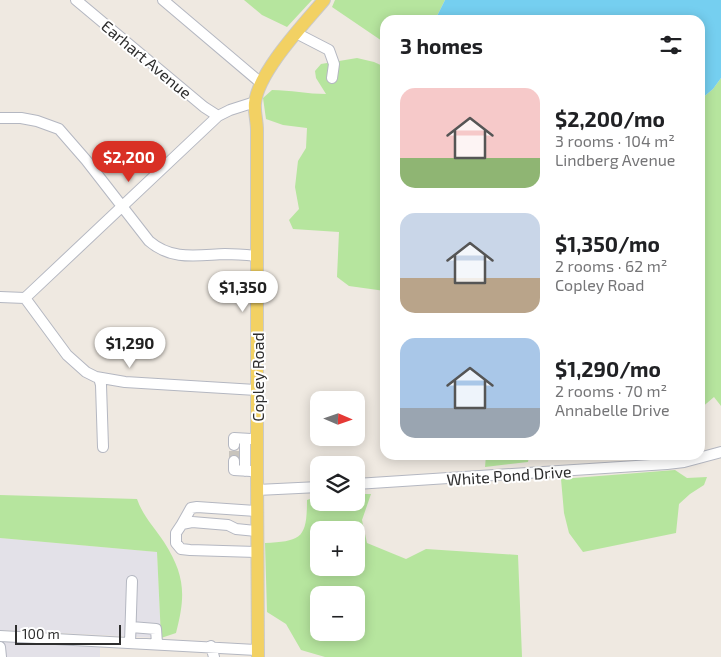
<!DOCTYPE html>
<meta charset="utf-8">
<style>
body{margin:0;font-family:"Exo 2",sans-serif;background:#f6f6f6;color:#202124;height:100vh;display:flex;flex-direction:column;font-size:19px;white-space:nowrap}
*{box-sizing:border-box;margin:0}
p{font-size:16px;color:#757577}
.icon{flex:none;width:28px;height:28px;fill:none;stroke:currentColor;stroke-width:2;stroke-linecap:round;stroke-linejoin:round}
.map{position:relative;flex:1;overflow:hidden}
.side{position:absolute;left:380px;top:15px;width:325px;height:445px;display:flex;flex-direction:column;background:#fff;border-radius:15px;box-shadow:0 2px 12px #0003}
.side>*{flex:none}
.needle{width:32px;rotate:92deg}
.controls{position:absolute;left:310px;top:391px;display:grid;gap:10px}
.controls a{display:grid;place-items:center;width:55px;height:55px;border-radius:10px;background:#fff;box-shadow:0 2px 12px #0003;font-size:25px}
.scale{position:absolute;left:15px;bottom:12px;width:106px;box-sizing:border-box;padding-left:5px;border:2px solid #2e2e2e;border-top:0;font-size:14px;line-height:18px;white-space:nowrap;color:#2e2e2e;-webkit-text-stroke:4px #fff;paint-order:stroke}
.price{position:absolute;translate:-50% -42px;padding:0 11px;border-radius:18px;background:#fff;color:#222;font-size:16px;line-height:32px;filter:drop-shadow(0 1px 2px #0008)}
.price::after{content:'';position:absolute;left:50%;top:30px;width:15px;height:11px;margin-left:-8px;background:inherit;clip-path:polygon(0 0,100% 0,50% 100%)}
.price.active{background:#d93025;color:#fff}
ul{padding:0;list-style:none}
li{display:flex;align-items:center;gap:15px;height:125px;padding:0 20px}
li span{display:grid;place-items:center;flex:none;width:140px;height:100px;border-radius:15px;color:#555}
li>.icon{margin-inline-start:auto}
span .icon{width:60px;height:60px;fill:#fffc;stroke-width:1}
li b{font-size:21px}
h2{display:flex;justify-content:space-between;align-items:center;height:60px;padding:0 20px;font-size:21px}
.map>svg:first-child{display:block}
</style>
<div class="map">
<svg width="721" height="657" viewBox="0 0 721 657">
<rect width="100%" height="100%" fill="#efe9e1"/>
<path fill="#e3e1e8" d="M0,538L157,552L161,638L0,630Z
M0,636L100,641V657H0Z"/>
<path fill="#b6e59e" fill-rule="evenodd" d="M244,0H312L287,27L262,15Z
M335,0H445L435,20H385V43L332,7Z
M357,58L374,62L385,67V291L349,286L337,277L339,232L293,229L289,220L299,209L295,187L298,161L306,148L307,128L283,125L266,119L263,98L272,90C290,90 308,94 326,94L316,78L315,71L321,64Z
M721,78V406L714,397L700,409V100L713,89Z
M486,455H529L528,462L485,467Z
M675,470L687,478L707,477L704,485L690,494L679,504L676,533L583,552L569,533L564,513L561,479Z
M356,494H371L362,520L367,543L406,559L426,549L518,555L522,657H325L301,650L286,624L267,612L265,543C301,541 307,539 307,500L319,496V502H356ZM319,530H356V568H319ZM319,595H356V632H319Z
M0,495L137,499C143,516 154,527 164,542C185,575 186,595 176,633L161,638L157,552L0,538Z"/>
<path fill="#75cff0" d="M445,0H721V78L713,89L700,100V20H435Z"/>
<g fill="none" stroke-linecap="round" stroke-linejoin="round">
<path stroke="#c8c4bd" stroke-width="10" stroke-dasharray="10 5" stroke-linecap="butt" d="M234,461V445"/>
<defs>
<path id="minor" d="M76,0L204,107L218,116
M163,0L261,83
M296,33L329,50L334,64L332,78
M0,118H21L37,121L59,129L86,160L149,241C172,261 198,255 225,254C236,254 247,255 257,256
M0,297L25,298
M25,298L218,116L230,110L255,102
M25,298L67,355L86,372L96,377L125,382L257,390
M99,378L101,385L103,447
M234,445V438L251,439
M234,461V470L251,471
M245,471V439
M356,484L667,464L684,462L721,452
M257,490L319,487
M182,524L191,508L197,507L257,511
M257,531L236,529L228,525L192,522L182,524L176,533V543L181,549L190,550L257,552
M131,627L156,629L157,644
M0,636L258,650
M130,643L132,581
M211,646L214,657
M0,647L1,657"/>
<path id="major" d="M258,657L257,472V130C257,121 254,111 255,103C258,72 304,24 324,0"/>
</defs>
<use href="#minor" stroke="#b4b7c1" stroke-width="12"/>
<use href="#major" stroke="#c9c9c9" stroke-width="14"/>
<use href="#minor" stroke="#fff" stroke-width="10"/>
<use href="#major" stroke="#f2d163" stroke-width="12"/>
</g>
<g text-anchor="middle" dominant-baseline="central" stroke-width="4" stroke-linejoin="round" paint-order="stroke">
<g font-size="16" fill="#2e2e2e" stroke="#fff">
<text transform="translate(147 59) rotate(40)">Earhart Avenue</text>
<text transform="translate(257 377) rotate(-90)">Copley Road</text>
<text transform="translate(509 475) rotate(-4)">White Pond Drive</text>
</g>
</g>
</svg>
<div class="controls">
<a><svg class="needle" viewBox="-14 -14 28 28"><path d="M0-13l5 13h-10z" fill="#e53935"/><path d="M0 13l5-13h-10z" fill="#757577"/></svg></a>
<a><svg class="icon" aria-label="layers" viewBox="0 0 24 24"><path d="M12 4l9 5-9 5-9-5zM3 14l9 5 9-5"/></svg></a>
<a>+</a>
<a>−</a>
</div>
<div class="scale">100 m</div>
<b class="price active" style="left:129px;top:183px">$2,200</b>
<b class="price" style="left:243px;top:313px">$1,350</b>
<b class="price" style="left:130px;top:369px">$1,290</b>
<section class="side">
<h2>3 homes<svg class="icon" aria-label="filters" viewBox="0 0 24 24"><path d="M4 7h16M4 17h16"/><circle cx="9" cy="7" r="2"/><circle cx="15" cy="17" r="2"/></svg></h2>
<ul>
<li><span style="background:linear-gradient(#f6c9c9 70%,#8fb573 0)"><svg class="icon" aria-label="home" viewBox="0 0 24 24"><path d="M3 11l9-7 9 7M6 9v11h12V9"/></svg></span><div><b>$2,200/mo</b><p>3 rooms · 104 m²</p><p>Lindberg Avenue</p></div></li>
<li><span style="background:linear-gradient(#c9d6e8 65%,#b9a48a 0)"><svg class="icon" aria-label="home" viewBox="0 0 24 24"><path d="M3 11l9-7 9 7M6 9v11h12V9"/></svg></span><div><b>$1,350/mo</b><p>2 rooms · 62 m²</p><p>Copley Road</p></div></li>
<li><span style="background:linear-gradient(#a9c7e8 70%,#9aa5b1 0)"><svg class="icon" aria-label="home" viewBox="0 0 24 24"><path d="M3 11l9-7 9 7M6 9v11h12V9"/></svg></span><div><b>$1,290/mo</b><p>2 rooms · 70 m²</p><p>Annabelle Drive</p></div></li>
</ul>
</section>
</div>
